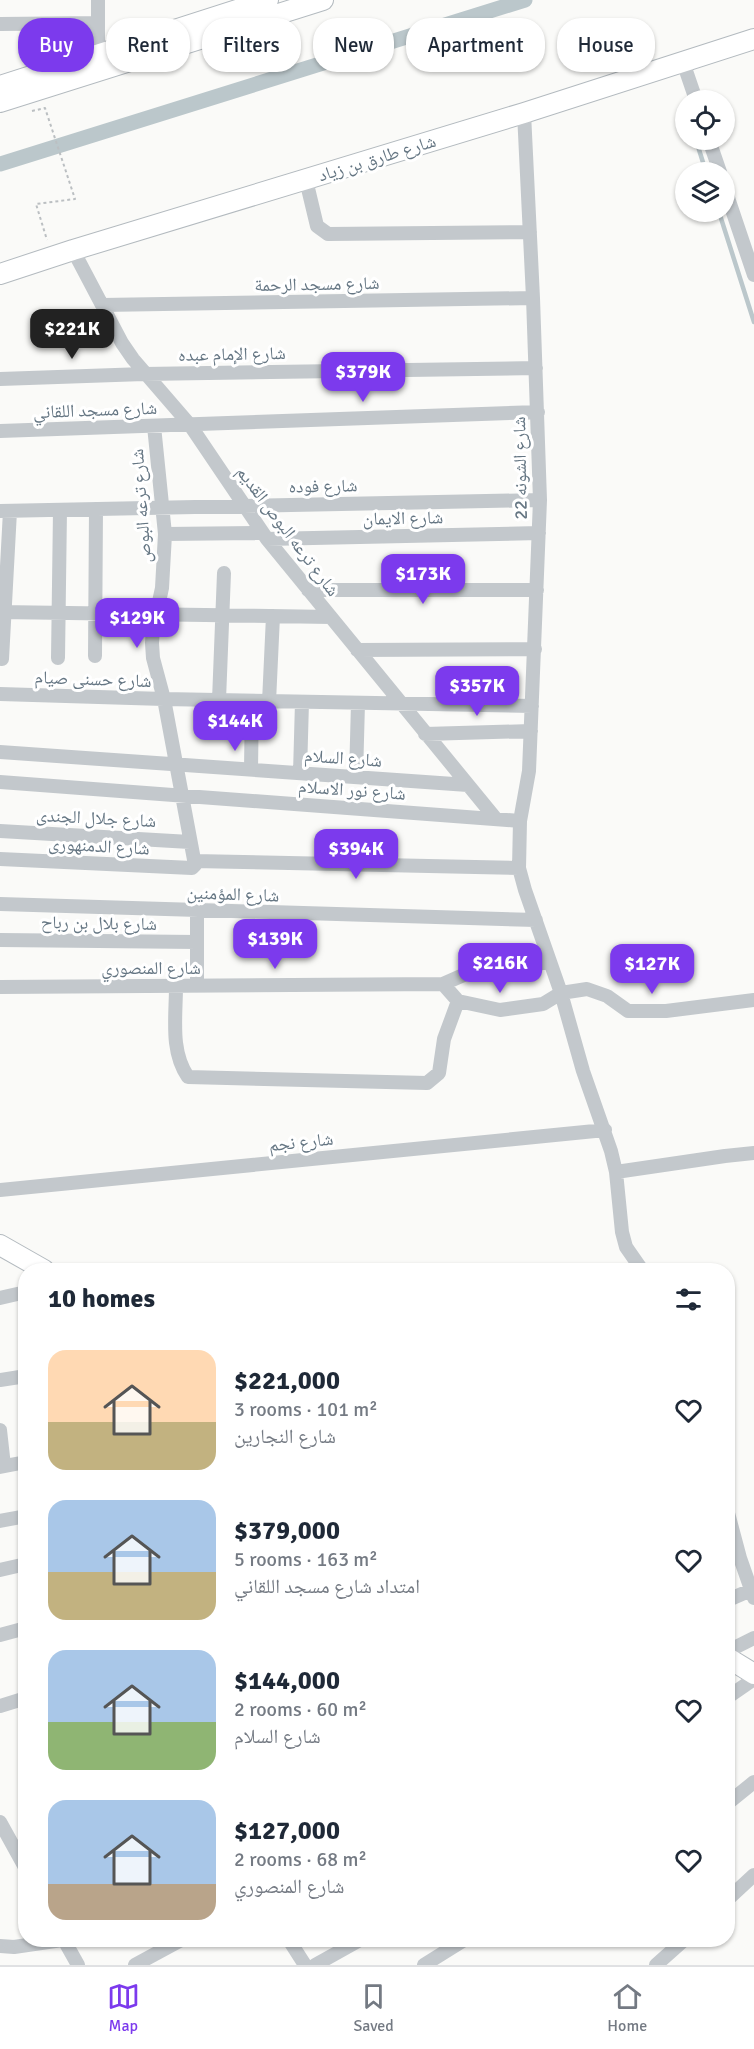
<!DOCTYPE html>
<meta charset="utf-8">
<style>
body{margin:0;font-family:Signika,"Noto Naskh Arabic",sans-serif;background:#f6f6f7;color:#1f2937;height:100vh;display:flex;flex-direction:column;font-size:22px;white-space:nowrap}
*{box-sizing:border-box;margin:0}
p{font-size:20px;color:#747a83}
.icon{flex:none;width:33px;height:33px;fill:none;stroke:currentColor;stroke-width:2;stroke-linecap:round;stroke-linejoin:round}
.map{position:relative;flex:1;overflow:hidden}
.panel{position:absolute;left:18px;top:1263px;width:717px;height:684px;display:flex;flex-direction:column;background:#fff;border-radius:24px;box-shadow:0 2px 4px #0004}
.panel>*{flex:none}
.top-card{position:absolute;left:18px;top:18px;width:718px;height:54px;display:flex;gap:12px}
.buttons{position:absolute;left:675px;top:90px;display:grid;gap:12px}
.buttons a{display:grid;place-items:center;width:60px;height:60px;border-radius:50%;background:#fff;box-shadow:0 2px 4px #0004;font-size:30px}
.price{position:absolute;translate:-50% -51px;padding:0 14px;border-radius:12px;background:#7c3aed;color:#fff;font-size:20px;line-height:39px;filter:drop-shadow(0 2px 3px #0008)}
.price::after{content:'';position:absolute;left:50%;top:36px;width:18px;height:14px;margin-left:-9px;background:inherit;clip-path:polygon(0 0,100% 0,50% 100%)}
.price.current{background:#222;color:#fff}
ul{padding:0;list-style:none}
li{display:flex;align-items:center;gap:18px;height:150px;padding:0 30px}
li span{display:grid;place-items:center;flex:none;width:168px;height:120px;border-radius:18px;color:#555}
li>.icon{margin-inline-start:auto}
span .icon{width:72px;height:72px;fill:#fffc;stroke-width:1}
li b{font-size:26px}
h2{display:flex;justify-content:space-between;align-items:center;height:72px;padding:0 30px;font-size:26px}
.tag{padding:0 21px;border-radius:24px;background:#fff;box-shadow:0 2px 4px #0004;font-size:21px;line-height:54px}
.tag.current{background:#7c3aed;color:#fff}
.tabs{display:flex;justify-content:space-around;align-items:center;height:84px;border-top:2px solid #e0e1e3;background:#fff;font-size:16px;color:#747a83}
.tabs a{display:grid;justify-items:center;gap:3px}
.tabs .current{color:#7c3aed}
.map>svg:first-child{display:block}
</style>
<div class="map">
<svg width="754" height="1965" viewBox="0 0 754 1965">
<rect width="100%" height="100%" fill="#fafaf8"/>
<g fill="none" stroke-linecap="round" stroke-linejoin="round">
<path stroke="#bbc7cb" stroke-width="4.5" d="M696,140L706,172
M719,212L754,322"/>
<path stroke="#bbc7cb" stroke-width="15" d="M0,164L525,0"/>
<defs>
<path id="secondary" d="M0,86L268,0
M0,102L323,0
M0,274L73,250L524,113L754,39
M0,1245L44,1270
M728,1658L754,1674"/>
</defs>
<use href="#secondary" stroke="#b3babf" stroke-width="22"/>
<path stroke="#bbbfc2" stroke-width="2" stroke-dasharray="3 3" stroke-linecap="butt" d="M32,111L45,108L75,199L36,204L47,240"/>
<path stroke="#c3c8cc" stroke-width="14" d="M0,24L98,23
M98,55V0
M683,62L696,100
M524,113L533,298L540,500L529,771L520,821L519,868L525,890L561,993L583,1071L611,1151L616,1172L622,1232L626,1247L642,1270
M709,140L720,172
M306,180L317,226L328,234L530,232
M724,186L754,275
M73,250L122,343L133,359L190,425L267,539L496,819
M102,305L533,298
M0,379L144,374L536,368
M0,431L538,412
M0,511L540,500
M165,534L263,533
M267,539L539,533
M308,590H537
M0,612L331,617
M357,650L535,649
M95,656L96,509
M58,658L60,510
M2,659L10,511
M0,694L164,699L532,706
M219,700L224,573
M269,702L273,616
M425,734L531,731
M0,752L468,785
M251,769L252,701
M300,773L302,702
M356,777L358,703
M0,782L520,821
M0,831L190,842
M0,859L192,868L195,865L164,699L153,658L152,643L153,629L162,588L165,534L154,426
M194,861L519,868
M0,904L536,920
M0,940L197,942
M443,984L458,1001L500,1010L543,1004L561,993L587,989L607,996L628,1011H666L754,1000
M176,986C176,1017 170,1051 188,1077L427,1083L439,1073L444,1039L458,1001
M197,986V911
M0,987L443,984L468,973L550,962
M616,1172L725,1156L754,1153
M0,1190L605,1130
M0,1298L26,1292
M0,1380L26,1376
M0,1430L4,1466
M0,1467L26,1462
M728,1513L740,1558L754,1598
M0,1521L26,1516
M0,1570L26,1564
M728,1600L751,1590
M0,1635L26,1628
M728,1651L754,1638
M728,1697L754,1679
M0,1706L26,1698
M728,1803L754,1782
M0,1822L26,1869
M728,1899L754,1875
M64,1940L78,1965
M289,1940L305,1965
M0,1946L14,1947L62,1940
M135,1965L181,1940
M315,1965L360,1940
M424,1965L464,1940
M656,1965L684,1940"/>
<use href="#secondary" stroke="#fff" stroke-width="20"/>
</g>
<g text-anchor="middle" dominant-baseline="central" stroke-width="6" stroke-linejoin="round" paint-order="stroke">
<g font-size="18" fill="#657683" stroke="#fff">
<text transform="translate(377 158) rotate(-17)">شارع طارق بن زياد</text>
<text transform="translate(317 284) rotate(-1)">شارع مسجد الرحمة</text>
<text transform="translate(232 354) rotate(-1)">شارع الإمام عبده</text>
<text transform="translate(95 410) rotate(-2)">شارع مسجد اللقاني</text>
<text transform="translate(520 468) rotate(-91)">شارع الشونه 22</text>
<text transform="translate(323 486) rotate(-1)">شارع فوده</text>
<text transform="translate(141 506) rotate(-94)">شارع ترعه البوص</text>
<text transform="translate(403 518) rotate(-1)">شارع الايمان</text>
<text transform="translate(288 531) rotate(53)">شارع ترعه البوص القديم</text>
<text transform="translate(93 679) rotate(2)">شارع حسنى صيام</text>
<text transform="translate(343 758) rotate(4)">شارع السلام</text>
<text transform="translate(352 790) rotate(4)">شارع نور الاسلام</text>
<text transform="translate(96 818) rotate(3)">شارع جلال الجندى</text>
<text transform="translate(99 846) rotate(3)">شارع الدمنهورى</text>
<text transform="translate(233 894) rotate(2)">شارع المؤمنين</text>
<text transform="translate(99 923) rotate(1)">شارع بلال بن رباح</text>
<text x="151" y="968">شارع المنصوري</text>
<text transform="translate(301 1142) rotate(-6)">شارع نجم</text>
</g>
</g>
</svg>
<div class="buttons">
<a><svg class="icon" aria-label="locate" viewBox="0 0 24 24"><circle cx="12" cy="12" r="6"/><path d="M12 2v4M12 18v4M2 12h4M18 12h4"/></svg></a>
<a><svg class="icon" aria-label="layers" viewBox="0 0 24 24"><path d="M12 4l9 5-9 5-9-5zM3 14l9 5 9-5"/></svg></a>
</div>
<b class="price current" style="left:72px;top:360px">$221K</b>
<b class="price" style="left:363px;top:403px">$379K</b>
<b class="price" style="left:423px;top:605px">$173K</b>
<b class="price" style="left:137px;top:649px">$129K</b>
<b class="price" style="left:477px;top:717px">$357K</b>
<b class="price" style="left:235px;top:752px">$144K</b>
<b class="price" style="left:356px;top:880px">$394K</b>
<b class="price" style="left:275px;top:970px">$139K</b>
<b class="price" style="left:500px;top:994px">$216K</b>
<b class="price" style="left:652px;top:995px">$127K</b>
<div class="top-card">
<a class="tag current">Buy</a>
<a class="tag">Rent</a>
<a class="tag">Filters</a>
<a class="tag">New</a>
<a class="tag">Apartment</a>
<a class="tag">House</a>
</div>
<section class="panel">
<h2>10 homes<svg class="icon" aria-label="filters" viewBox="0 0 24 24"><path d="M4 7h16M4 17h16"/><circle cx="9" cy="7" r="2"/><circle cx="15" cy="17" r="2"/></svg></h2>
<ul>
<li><span style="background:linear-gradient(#ffd9b3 60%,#c2b280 0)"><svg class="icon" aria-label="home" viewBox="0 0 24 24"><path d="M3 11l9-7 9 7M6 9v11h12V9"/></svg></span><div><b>$221,000</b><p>3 rooms · 101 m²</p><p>شارع النجارين</p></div><svg class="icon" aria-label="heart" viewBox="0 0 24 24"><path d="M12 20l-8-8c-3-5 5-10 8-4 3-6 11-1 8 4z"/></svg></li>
<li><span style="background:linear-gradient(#a9c7e8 60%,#c2b280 0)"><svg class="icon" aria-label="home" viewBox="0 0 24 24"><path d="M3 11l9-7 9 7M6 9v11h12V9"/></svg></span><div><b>$379,000</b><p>5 rooms · 163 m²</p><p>امتداد شارع مسجد اللقاني</p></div><svg class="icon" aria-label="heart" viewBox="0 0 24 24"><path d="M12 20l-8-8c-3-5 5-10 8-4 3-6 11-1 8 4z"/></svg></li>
<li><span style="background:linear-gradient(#a9c7e8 60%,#8fb573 0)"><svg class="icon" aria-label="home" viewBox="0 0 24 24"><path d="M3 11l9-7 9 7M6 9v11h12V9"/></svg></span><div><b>$144,000</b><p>2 rooms · 60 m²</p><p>شارع السلام</p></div><svg class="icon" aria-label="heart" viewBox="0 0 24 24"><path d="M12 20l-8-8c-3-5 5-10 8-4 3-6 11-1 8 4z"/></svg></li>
<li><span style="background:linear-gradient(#a9c7e8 70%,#b9a48a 0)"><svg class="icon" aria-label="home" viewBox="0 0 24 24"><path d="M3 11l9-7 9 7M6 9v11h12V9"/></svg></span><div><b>$127,000</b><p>2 rooms · 68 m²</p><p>شارع المنصوري</p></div><svg class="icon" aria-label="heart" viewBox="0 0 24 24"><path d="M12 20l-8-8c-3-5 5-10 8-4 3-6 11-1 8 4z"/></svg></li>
</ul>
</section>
</div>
<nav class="tabs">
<a class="current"><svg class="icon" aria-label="map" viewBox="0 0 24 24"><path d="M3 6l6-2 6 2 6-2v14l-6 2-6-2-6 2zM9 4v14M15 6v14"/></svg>Map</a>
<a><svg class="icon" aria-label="saved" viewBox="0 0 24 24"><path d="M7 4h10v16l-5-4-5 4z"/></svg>Saved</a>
<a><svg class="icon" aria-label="home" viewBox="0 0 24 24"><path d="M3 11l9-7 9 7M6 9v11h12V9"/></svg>Home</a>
</nav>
